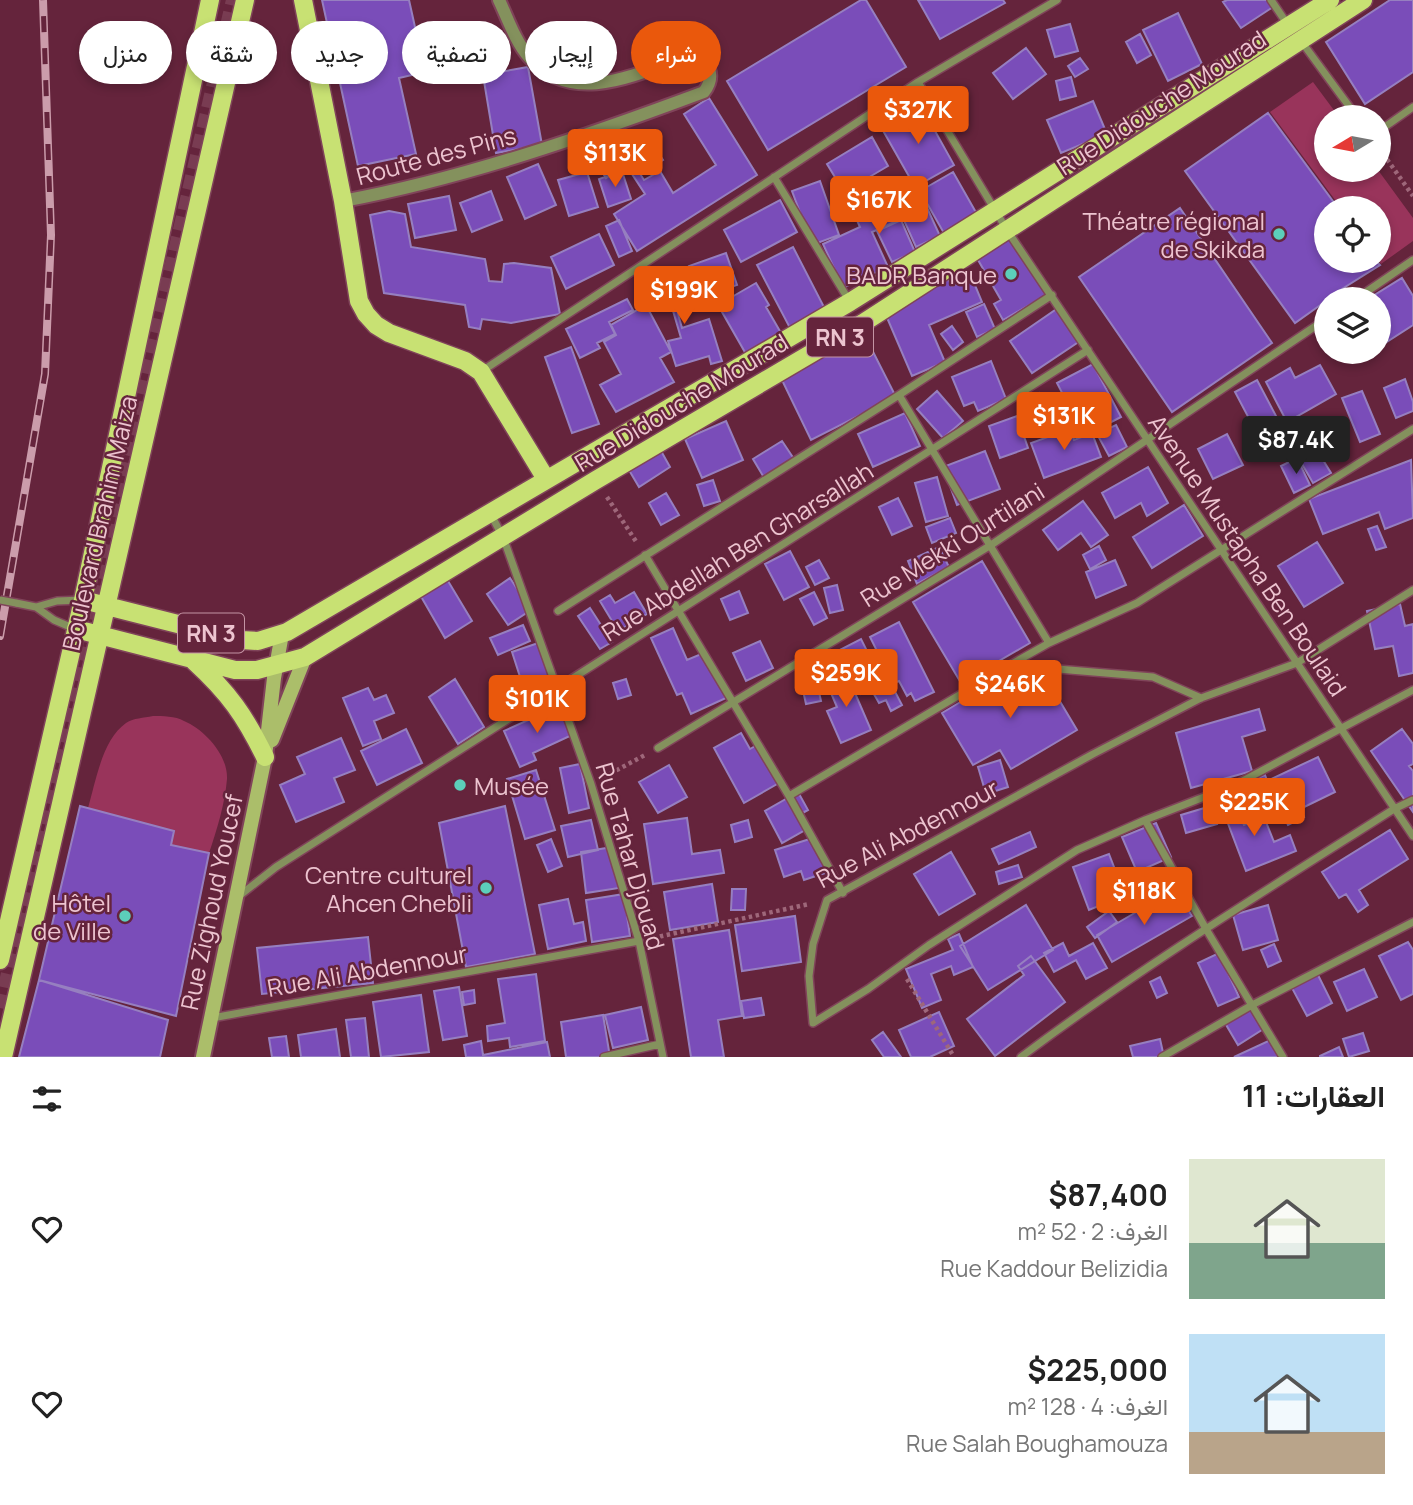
<!DOCTYPE html>
<html lang="ar">
<meta charset="utf-8">
<style>
body{margin:0;font-family:Manrope,Vazirmatn,sans-serif;background:#f2f2f2;color:#222;direction:rtl;height:100vh;display:flex;flex-direction:column;font-size:26px;white-space:nowrap}
*{box-sizing:border-box;margin:0}
p{font-size:23px;color:#767676}
.icon{flex:none;width:38px;height:38px;fill:none;stroke:currentColor;stroke-width:2;stroke-linecap:round;stroke-linejoin:round}
.map{position:relative;height:1057px;overflow:hidden;direction:ltr}
.sheet{display:flex;flex-direction:column;background:#fff;flex:1}
.sheet>*{flex:none}
.banner{position:absolute;left:21px;top:21px;width:700px;height:63px;direction:rtl;display:flex;gap:14px}
.needle{width:46px;rotate:260deg}
.buttons{position:absolute;left:1314px;top:105px;display:grid;gap:14px}
.buttons a{display:grid;place-items:center;width:77px;height:77px;border-radius:50%;background:#fff;box-shadow:0 4px 10px #0003;font-size:35px}
.price{position:absolute;translate:-50% -60px;padding:0 16px;border-radius:7px;background:#ea580c;color:#fff;font-size:23px;line-height:46px;filter:drop-shadow(0 2px 4px #0008)}
.price::after{content:'';position:absolute;left:50%;top:42px;width:21px;height:16px;margin-left:-10px;background:inherit;clip-path:polygon(0 0,100% 0,50% 100%)}
.price.current{background:#222;color:#fff}
ul{padding:0;list-style:none}
li{display:flex;align-items:center;gap:21px;height:175px;padding:0 28px}
li span{display:grid;place-items:center;flex:none;width:196px;height:140px;border-radius:0px;color:#555}
li>.icon{margin-inline-start:auto}
span .icon{width:84px;height:84px;fill:#fffc;stroke-width:1}
li b{font-size:30px}
h2{display:flex;justify-content:space-between;align-items:center;height:84px;padding:0 28px;font-size:30px}
.pill{padding:0 24px;border-radius:32px;background:#fff;box-shadow:0 4px 10px #0003;font-size:24px;line-height:63px}
.pill.current{background:#ea580c;color:#fff}
.map>svg:first-child{display:block}
</style>
<div class="map">
<svg width="1413" height="1057" viewBox="0 0 1413 1057">
<rect width="100%" height="100%" fill="#65243c"/>
<path fill="#99345b" d="M1313,82L1339,117H1326V170H1378L1413,218V241L1381,264L1379,261V208H1341L1270,112Z
M153,716C163,716 175,716 184,721C205,730 228,755 227,779C225,803 217,830 209,853L171,845L174,831L88,808C96,781 102,740 126,723C134,718 143,718 153,716Z"/>
<path fill="#7a4db9" stroke="#967fc0" stroke-width="2" d="M322,0H409L425,72L399,78L416,154L358,166Z
M861,0H866L906,67L768,150L727,81Z
M918,0H1003L1005,3L940,39Z
M1227,0H1272L1276,5L1241,28L1223,2Z
M1390,0H1413V72L1365,104L1326,42Z
M1178,13L1202,64L1168,81L1143,30Z
M1070,24L1078,51L1055,57L1047,30Z
M1140,34L1151,55L1137,63L1126,42Z
M1026,48L1046,74L1013,99L993,73Z
M1080,58L1088,69L1075,77L1068,66Z
M528,67L542,145L496,153L483,75Z
M1071,77L1076,96L1060,100L1056,81Z
M709,98L757,175L637,251L614,214L645,194L626,165L606,178L590,153L616,136L644,180L660,171L673,193L716,165L684,114Z
M1093,101L1107,134L1061,153L1047,120Z
M920,104L954,165L915,187L881,127Z
M1268,113L1338,208H1326V261H1376L1380,265L1326,299V301L1295,323L1185,171Z
M644,131L663,160L655,165L636,137Z
M872,137L888,166L844,192L827,164Z
M538,164L556,205L525,219L507,177Z
M622,171L631,199L608,207L599,179Z
M587,172L598,207L569,216L558,180Z
M953,172L978,216L945,235L920,191Z
M820,181L839,235L812,245L792,191Z
M917,186L940,236L916,247L903,218L872,232L888,267L843,288L823,244L860,227L855,216Z
M491,191L502,220L472,232L460,203Z
M449,196L456,230L415,238L408,204Z
M780,200L797,232L741,262L724,230Z
M1180,208L1272,343L1172,412L1079,277Z
M389,211L405,214L411,247L485,259L489,281L502,282L504,264L514,263L551,268L560,314L511,323L482,319L480,329L469,327L465,305L384,293L370,215Z
M619,220L632,251L619,257L606,226Z
M901,220L915,252L892,262L877,231Z
M1011,232L1047,295L1003,320L994,304L1001,300L974,253Z
M599,234L614,265L566,289L551,257Z
M793,247L825,309L790,328L757,265Z
M726,253L737,285L700,298L689,266Z
M947,277L952,286L972,278L982,302L929,325L945,362L912,376L882,306Z
M1402,278L1413,296V325L1379,347V299H1368Z
M677,279L687,311L678,314L682,328L709,319L722,361L711,364L709,356L676,366L668,341L681,338L671,304L649,311L643,290Z
M756,283L769,305L766,307L781,333L746,354L718,305Z
M627,299L633,310L609,322L615,334L597,343L600,348L580,358L566,329Z
M984,304L995,329L977,337L966,312Z
M646,305L671,352L660,358L674,382L616,412L600,385L621,374L604,342L616,335L611,325Z
M1061,306L1083,339L1032,373L1010,341Z
M952,326L963,342L953,350L941,334Z
M864,334L896,397L811,440L780,376Z
M571,347L599,424L572,433L545,357Z
M991,361L1006,399L978,411L974,402L964,406L952,377Z
M1093,364L1121,417L1094,431L1087,417L1077,422L1057,383Z
M1320,365L1336,394L1287,422L1266,382L1290,368L1295,378Z
M1405,379L1413,402V411L1396,418L1384,388Z
M1257,380L1285,433L1263,445L1235,392Z
M937,391L963,421L943,438L917,409Z
M1362,391L1380,434L1360,442L1342,398Z
M1039,393L1057,427L1041,435L1023,402Z
M905,413L920,446L873,467L858,434Z
M1017,416L1028,448L1000,458L989,426Z
M1304,420L1317,443L1299,454L1286,431Z
M726,421L743,460L702,478L685,439Z
M1116,425L1127,447L1109,456L1097,434Z
M1070,429L1074,440L1092,433L1101,457L1044,478L1031,443Z
M1227,434L1243,465L1213,479L1198,449Z
M782,441L796,462L766,481L753,459Z
M656,442L670,467L639,487L623,460Z
M1315,447L1331,473L1313,483L1298,457Z
M985,451L1000,489L957,505L943,467Z
M1297,458L1310,485L1294,493L1281,466Z
M1411,460L1413,518L1385,529L1379,512L1323,534L1309,499Z
M1148,467L1168,503L1147,516L1141,503L1115,518L1102,493Z
M937,477L948,516L926,522L915,483Z
M713,480L720,501L704,506L697,485Z
M666,493L679,515L661,525L649,503Z
M898,498L912,526L892,535L879,507Z
M1083,501L1108,535L1091,547L1081,533L1058,550L1043,530Z
M1184,505L1203,536L1152,568L1133,537Z
M950,518L956,533L932,543L926,527Z
M1377,526L1386,547L1376,550L1368,529Z
M1317,542L1343,583L1304,607L1278,566Z
M1099,546L1106,560L1090,569L1083,555Z
M939,547L949,567L917,584L908,561Z
M790,551L809,587L784,600L765,564Z
M819,560L829,578L815,585L806,567Z
M1115,560L1126,585L1096,598L1086,572Z
M982,561L1030,643L961,683L913,602Z
M445,576L472,621L445,638L419,593Z
M510,578L531,610L508,625L487,594Z
M837,585L843,610L830,613L824,588Z
M739,591L748,613L730,620L721,599Z
M634,592L647,614L618,631L600,601L610,595L615,603Z
M814,592L827,618L814,625L800,599Z
M1400,604L1405,626L1413,624V673L1399,676L1393,646L1375,649L1367,611Z
M590,608L612,642L600,649L578,616Z
M899,622L934,692L915,701L911,693L907,696L899,681L891,684L902,705L891,711L886,700L879,703L871,689L861,694L851,675L846,678L834,653L861,639L873,663L881,659L870,637Z
M523,625L530,641L498,655L490,638Z
M673,628L687,660L706,652L726,698L691,714L682,693L677,695L651,638Z
M760,641L773,668L746,681L733,653Z
M541,642L551,675L522,683L512,652Z
M845,670L871,730L841,743L827,711L837,707L825,679Z
M815,674L821,701L806,704L800,677Z
M1004,676L1046,678L1077,730L1011,769L1000,750L973,765L942,713Z
M455,679L484,727L458,744L429,697Z
M626,679L631,695L618,699L613,683Z
M368,688L374,700L386,695L394,713L374,721L381,739L363,746L343,698Z
M559,706L572,735L533,753L536,760L520,767L504,731Z
M1259,709L1265,730L1242,737L1252,771L1191,788L1176,733Z
M406,729L422,763L377,785L361,751Z
M1402,729L1413,744V764L1409,766L1413,771V812L1371,751Z
M741,733L750,749L757,745L779,783L744,803L714,748Z
M341,738L355,770L334,778L344,802L296,822L280,785L305,774L297,757Z
M1318,757L1335,792L1300,809L1304,817L1288,825L1267,781Z
M1000,760L1008,787L986,794L978,767Z
M580,764L589,808L569,813L560,768Z
M669,765L687,797L658,813L639,782Z
M536,770L555,830L525,839L507,779Z
M1265,775L1273,796L1238,809L1230,788Z
M798,792L808,810L797,816L805,830L782,843L765,811Z
M1229,793L1244,825L1264,817L1274,842L1290,835L1296,851L1246,871L1218,797Z
M80,806L174,831L171,845L209,853L176,1016L39,980Z
M505,806L535,954L466,967L439,823Z
M1211,806L1217,824L1186,833L1181,815Z
M687,818L692,854L720,850L724,873L653,884L644,824Z
M591,820L598,850L568,857L561,826Z
M748,820L752,837L735,842L731,825Z
M1156,823L1171,857L1137,872L1122,837Z
M1390,830L1408,859L1359,890L1368,905L1358,912L1346,894L1339,898L1322,872Z
M1030,832L1036,847L999,864L992,849Z
M816,837L828,872L804,880L801,871L784,877L775,850Z
M551,839L562,866L548,872L537,845Z
M613,847L619,888L586,893L581,852Z
M951,852L975,894L939,915L914,874Z
M1109,854L1119,880L1106,885L1111,901L1089,910L1073,867Z
M1018,865L1022,877L999,884L996,872Z
M1168,875L1170,892L1145,895L1143,878Z
M712,884L718,922L670,930L664,892Z
M732,889H746L745,910H731Z
M1177,892L1192,916L1112,962L1097,935L1150,904L1152,907Z
M624,894L630,936L592,942L586,900Z
M568,899L574,924L583,922L586,941L548,949L539,905Z
M1026,905L1053,950L988,990L960,946Z
M1268,905L1278,940L1243,950L1233,915Z
M1109,911L1117,922L1095,938L1087,927Z
M795,916L801,962L742,971L735,925Z
M729,930L742,1016L718,1020L724,1057H691L673,939Z
M959,934L973,967L954,975L951,966L931,974L941,1000L922,1008L906,969L953,950L948,939Z
M368,937L373,983L262,994L257,948Z
M1408,942L1413,950V994L1401,1000L1379,956Z
M1063,943L1069,956L1093,943L1107,968L1086,979L1076,960L1054,972L1044,953Z
M1274,944L1281,961L1268,967L1261,950Z
M1219,953L1239,997L1218,1006L1198,963Z
M1031,956L1065,1002L995,1056L967,1019L1024,975L1018,966Z
M1364,969L1377,997L1347,1011L1334,982Z
M536,974L545,1041L510,1047L509,1038L488,1041L487,1026L505,1023L498,979Z
M1318,975L1332,1003L1307,1016L1292,988Z
M1160,977L1167,993L1157,998L1150,982Z
M39,980L168,1020L160,1057H19Z
M459,987L467,1036L443,1040L434,991Z
M474,990L475,1003L464,1005L462,992Z
M421,995L429,1052L381,1057L373,1002Z
M761,998L764,1015L744,1018L741,1001Z
M641,1007L648,1040L613,1048L605,1015Z
M1252,1007L1265,1028L1238,1045L1225,1023Z
M939,1012L954,1046L930,1057H911L899,1030Z
M603,1015L610,1057H566L561,1022Z
M365,1018L369,1057H351L346,1020Z
M336,1029L340,1057H301L298,1035Z
M883,1032L901,1057H884L872,1040Z
M1363,1033L1369,1051L1349,1057L1343,1039Z
M286,1036L289,1057H272L269,1038Z
M1275,1038L1284,1057H1234Z
M1160,1039L1164,1057H1133L1130,1046Z
M481,1041L483,1055L547,1042L550,1057H466L464,1045Z
M1339,1047L1343,1057H1320V1056Z"/>
<g fill="none" stroke-linecap="round" stroke-linejoin="round">
<path stroke="#793c52" stroke-width="14" stroke-dasharray="14 7" stroke-linecap="butt" d="M0,1008L233,0"/>
<defs>
<path id="minor" d="M1271,0L1288,25
M1301,41L1357,117
M918,82L1007,230L1413,836
M1379,131L1413,107
M774,177L850,302
M1356,299L1413,260
M482,371L918,82L1057,0
M899,395L1049,643
M490,513L503,537L591,784L639,941L663,1057
M645,555L789,796L843,893
M1413,590L1297,663L1201,698L1093,754L827,900L813,944L809,976L813,1023L868,989L929,945L1077,850L1145,820L1235,785L1413,690
M16,603L36,607L54,620L75,629
M36,607L57,601L83,600
M558,611L899,395L1052,295
M1011,665L1153,677L1201,698
M658,748L991,545L1326,319
M789,796L1010,665L1049,643L1137,603L1413,429
M1145,820L1206,929L1283,1057
M239,896L276,867L1088,350
M212,1018L639,941
M604,1057L660,1044
M1021,1057C1141,967 1268,889 1394,809L1413,800
M1162,1057L1252,1005L1413,922"/>
<path id="tertiary" d="M343,201C466,178 586,136 704,92C716,76 710,58 689,55C639,73 573,108 529,57C515,41 508,19 499,0"/>
<path id="secondary" d="M272,740L305,657
M203,1057L265,757L274,678L282,634"/>
<path id="primary" d="M303,0L343,201L359,301L366,314L376,325L389,333L465,361L481,372L546,479
M83,600L241,640L258,641L287,632L850,302L1330,0
M76,629L235,670H257L305,657L596,480L863,323L1363,0
M194,661C229,693 245,716 265,757
M0,960L83,600L210,0
M3,1057L245,0"/>
</defs>
<use href="#minor" stroke="#80445a" stroke-width="10"/>
<use href="#tertiary" stroke="#80445a" stroke-width="16"/>
<use href="#secondary" stroke="#80445a" stroke-width="18"/>
<use href="#primary" stroke="#80445a" stroke-width="21"/>
<path stroke="#9e677a" stroke-width="4.5" stroke-dasharray="3.5 3.5" stroke-linecap="butt" d="M1379,148L1413,196
M607,497L637,543
M604,777L645,755
M653,938L809,904
M907,979L954,1057"/>
<use href="#minor" stroke="#84915d" stroke-width="7"/>
<use href="#tertiary" stroke="#84915d" stroke-width="12"/>
<use href="#secondary" stroke="#abbe6a" stroke-width="14"/>
<use href="#primary" stroke="#c8e173" stroke-width="18"/>
<defs>
<path id="rail" d="M0,636L45,374L51,235L43,0"/>
</defs>
<use href="#rail" stroke="#cb9cab" stroke-width="8"/>
<use href="#rail" stroke="#65243c" stroke-width="5" stroke-dasharray="16" stroke-linecap="butt"/>
<defs>
<path id="minor-bridge" d="M0,600L16,603"/>
</defs>
<use href="#minor-bridge" stroke="#80445a" stroke-width="10" stroke-linecap="butt"/>
<use href="#minor-bridge" stroke="#84915d" stroke-width="7"/>
</g>
<g fill="#5cceba" stroke="#65243c" stroke-width="2.5">
<circle cx="1279" cy="234" r="7"/>
<circle cx="1011" cy="274" r="7"/>
<circle cx="460" cy="785" r="7"/>
<circle cx="486" cy="888" r="7"/>
<circle cx="125" cy="916" r="7"/>
</g>
<g text-anchor="middle" dominant-baseline="central" stroke-width="5" stroke-linejoin="round" paint-order="stroke">
<g fill="#65243c" stroke="#c494a4" stroke-width="2">
<rect x="807" y="317.5" width="66" height="39" rx="5"/>
<rect x="178" y="613.5" width="66" height="39" rx="5"/>
</g>
<g font-size="23" font-weight="bold" fill="#edc4d0">
<text x="840" y="337">RN 3</text>
<text x="211" y="633">RN 3</text>
</g>
<g font-size="24" fill="#edc4d0" stroke="#65243c">
<text transform="translate(1161 102) rotate(-33)">Rue Didouche Mourad</text>
<text transform="translate(436 155) rotate(-15)">Route des Pins</text>
<text transform="translate(681 402) rotate(-31)">Rue Didouche Mourad</text>
<text transform="translate(99 523) rotate(-77)">Boulevard Brahim Maiza</text>
<text transform="translate(952 544) rotate(-32)">Rue Mekki Ourtilani</text>
<text transform="translate(737 551) rotate(-32)">Rue Abdellah Ben Gharsallah</text>
<text transform="translate(1248 555) rotate(56)">Avenue Mustapha Ben Boulaid</text>
<text transform="translate(907 833) rotate(-28)">Rue Ali Abdennour</text>
<text transform="translate(631 856) rotate(74)">Rue Tahar Djouad</text>
<text transform="translate(211 902) rotate(-78)">Rue Zighoud Youcef</text>
<text transform="translate(367 970) rotate(-10)">Rue Ali Abdennour</text>
</g>
<g font-size="24" fill="#edc4d0" stroke="#65243c" text-anchor="end">
<text x="1265" y="220">Théatre régional<tspan x="1265" dy="28">de Skikda</tspan></text>
<text x="997" y="274">BADR Banque</text>
<text x="474" y="785" text-anchor="start">Musée</text>
<text x="472" y="874">Centre culturel<tspan x="472" dy="28">Ahcen Chebli</tspan></text>
<text x="111" y="902">Hôtel<tspan x="111" dy="28">de Ville</tspan></text>
</g>
</g>
</svg>
<div class="buttons">
<a><svg class="needle" viewBox="-14 -14 28 28"><path d="M0-13l5 13h-10z" fill="#e53935"/><path d="M0 13l5-13h-10z" fill="#767676"/></svg></a>
<a><svg class="icon" aria-label="locate" viewBox="0 0 24 24"><circle cx="12" cy="12" r="6"/><path d="M12 2v4M12 18v4M2 12h4M18 12h4"/></svg></a>
<a><svg class="icon" aria-label="layers" viewBox="0 0 24 24"><path d="M12 4l9 5-9 5-9-5zM3 14l9 5 9-5"/></svg></a>
</div>
<b class="price" style="left:918px;top:146px">$327K</b>
<b class="price" style="left:615px;top:189px">$113K</b>
<b class="price" style="left:879px;top:236px">$167K</b>
<b class="price" style="left:684px;top:326px">$199K</b>
<b class="price" style="left:1064px;top:452px">$131K</b>
<b class="price current" style="left:1296px;top:476px">$87.4K</b>
<b class="price" style="left:846px;top:709px">$259K</b>
<b class="price" style="left:1010px;top:720px">$246K</b>
<b class="price" style="left:537px;top:735px">$101K</b>
<b class="price" style="left:1254px;top:838px">$225K</b>
<b class="price" style="left:1144px;top:927px">$118K</b>
<div class="banner">
<a class="pill current">شراء</a>
<a class="pill">إيجار</a>
<a class="pill">تصفية</a>
<a class="pill">جديد</a>
<a class="pill">شقة</a>
<a class="pill">منزل</a>
</div>
</div>
<section class="sheet">
<h2>العقارات: 11<svg class="icon" aria-label="filters" viewBox="0 0 24 24"><path d="M4 7h16M4 17h16"/><circle cx="9" cy="7" r="2"/><circle cx="15" cy="17" r="2"/></svg></h2>
<ul>
<li><span style="background:linear-gradient(#dfe7d0 60%,#7fa58c 0)"><svg class="icon" aria-label="home" viewBox="0 0 24 24"><path d="M3 11l9-7 9 7M6 9v11h12V9"/></svg></span><div><b>$87,400</b><p>الغرف: 2 · 52 m²</p><p>Rue Kaddour Belizidia</p></div><svg class="icon" aria-label="heart" viewBox="0 0 24 24"><path d="M12 20l-8-8c-3-5 5-10 8-4 3-6 11-1 8 4z"/></svg></li>
<li><span style="background:linear-gradient(#bfe0f5 70%,#b9a48a 0)"><svg class="icon" aria-label="home" viewBox="0 0 24 24"><path d="M3 11l9-7 9 7M6 9v11h12V9"/></svg></span><div><b>$225,000</b><p>الغرف: 4 · 128 m²</p><p>Rue Salah Boughamouza</p></div><svg class="icon" aria-label="heart" viewBox="0 0 24 24"><path d="M12 20l-8-8c-3-5 5-10 8-4 3-6 11-1 8 4z"/></svg></li>
</ul>
</section>
